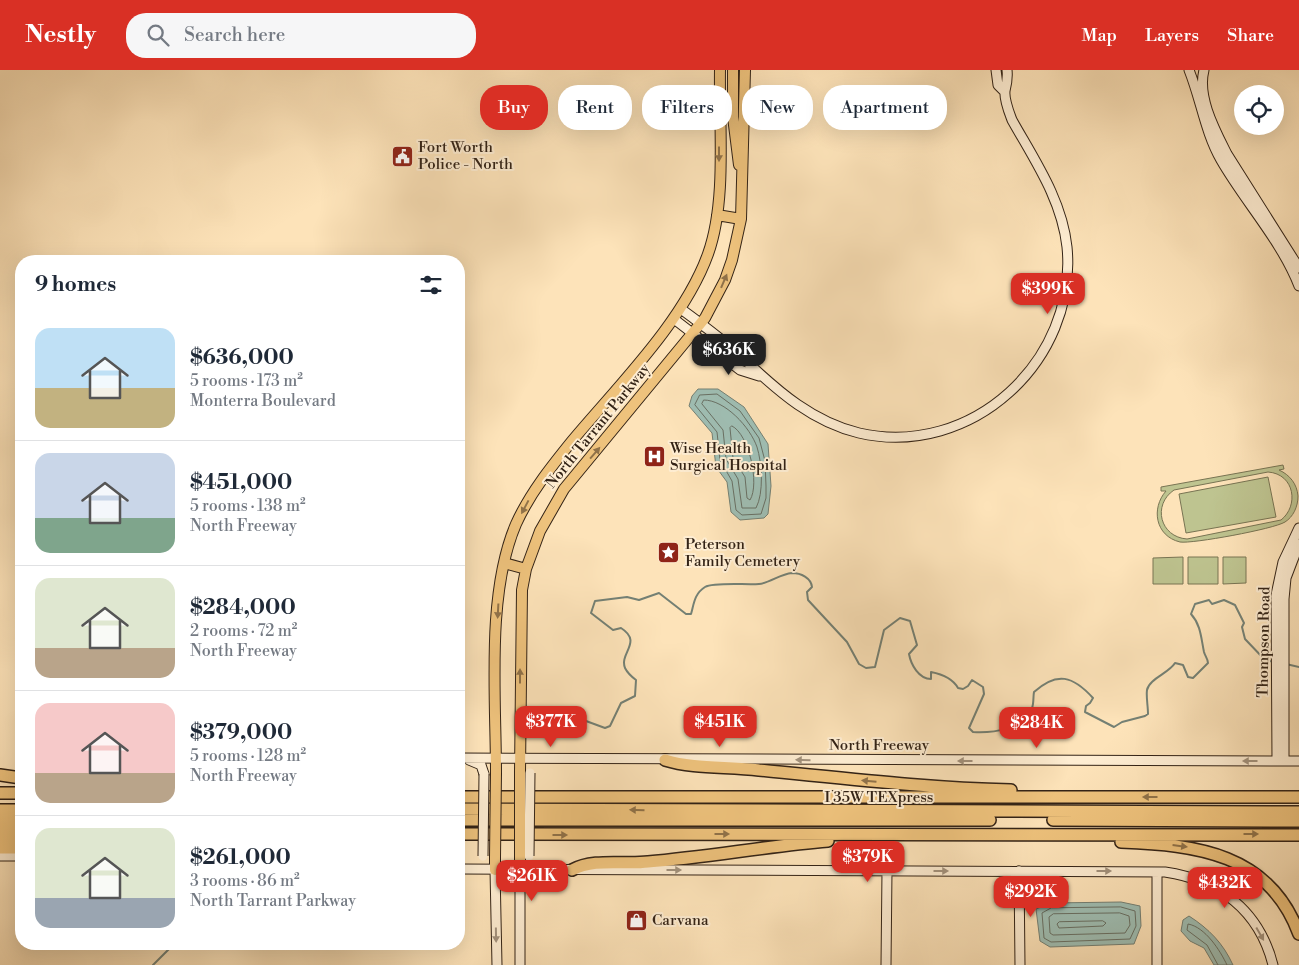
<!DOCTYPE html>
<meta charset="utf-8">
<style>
body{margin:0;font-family:"Libre Bodoni",serif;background:#f6f6f7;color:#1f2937;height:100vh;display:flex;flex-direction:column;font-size:19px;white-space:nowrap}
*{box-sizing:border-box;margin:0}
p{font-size:16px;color:#747a83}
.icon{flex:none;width:28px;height:28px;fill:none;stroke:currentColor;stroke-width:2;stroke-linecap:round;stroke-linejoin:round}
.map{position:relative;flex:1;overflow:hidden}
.details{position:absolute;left:15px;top:185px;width:450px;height:695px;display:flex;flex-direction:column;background:#fff;border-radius:20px;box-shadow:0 5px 20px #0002}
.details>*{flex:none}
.guide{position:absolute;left:480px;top:15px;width:475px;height:45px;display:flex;gap:10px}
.controls{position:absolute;left:1234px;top:15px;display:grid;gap:10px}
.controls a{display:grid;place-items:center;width:50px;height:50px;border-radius:50%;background:#fff;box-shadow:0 5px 20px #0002;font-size:25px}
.price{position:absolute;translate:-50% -42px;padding:0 11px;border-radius:10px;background:#d93025;color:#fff;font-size:16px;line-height:32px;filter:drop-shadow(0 1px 2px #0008)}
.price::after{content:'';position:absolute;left:50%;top:30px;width:15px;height:11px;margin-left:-8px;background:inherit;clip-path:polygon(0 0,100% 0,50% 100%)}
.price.on{background:#222;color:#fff}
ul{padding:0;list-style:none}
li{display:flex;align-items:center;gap:15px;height:125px;padding:0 20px}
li+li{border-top:1px solid #e0e1e3}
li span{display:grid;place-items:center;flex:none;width:140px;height:100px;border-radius:15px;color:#555}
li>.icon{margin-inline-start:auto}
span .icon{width:60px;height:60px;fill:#fffc;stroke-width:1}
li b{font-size:21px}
h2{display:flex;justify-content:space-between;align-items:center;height:60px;padding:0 20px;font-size:21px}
.chip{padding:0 18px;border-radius:20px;background:#fff;box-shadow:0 5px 20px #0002;font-size:18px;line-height:45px}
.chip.on{background:#d93025;color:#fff}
header{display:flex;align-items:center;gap:30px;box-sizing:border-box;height:70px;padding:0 25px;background:#d93025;color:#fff}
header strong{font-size:24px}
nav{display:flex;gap:28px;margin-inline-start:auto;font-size:18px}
.search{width:350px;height:45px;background:#f6f6f7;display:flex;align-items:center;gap:12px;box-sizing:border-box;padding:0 18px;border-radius:20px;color:#747a83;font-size:19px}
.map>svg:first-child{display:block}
</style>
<header>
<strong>Nestly</strong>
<div class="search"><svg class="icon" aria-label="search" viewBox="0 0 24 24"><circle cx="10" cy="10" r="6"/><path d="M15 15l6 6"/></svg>Search here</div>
<nav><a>Map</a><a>Layers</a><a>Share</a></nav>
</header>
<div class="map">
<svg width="1299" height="895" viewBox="0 0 1299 895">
<rect width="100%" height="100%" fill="#fde3b9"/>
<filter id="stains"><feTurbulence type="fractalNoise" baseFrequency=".004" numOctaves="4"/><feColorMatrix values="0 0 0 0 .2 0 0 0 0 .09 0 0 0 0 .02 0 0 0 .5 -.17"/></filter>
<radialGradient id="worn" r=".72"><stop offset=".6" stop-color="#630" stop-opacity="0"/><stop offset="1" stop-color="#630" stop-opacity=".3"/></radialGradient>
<path fill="#bec490" stroke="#787453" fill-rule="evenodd" d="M1283,395L1284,399L1279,400C1290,405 1297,414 1298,426C1298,437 1293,447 1285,452C1274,459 1192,474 1180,472C1155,466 1151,438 1166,421H1161V417ZM1268,402C1295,404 1299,436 1281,450L1187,469C1160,467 1152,435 1174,420Z
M1268,407L1276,447L1186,463L1179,424Z
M1183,487V514H1153V488Z
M1188,487H1218V514H1188Z
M1223,487H1246V513L1223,514Z"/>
<path fill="#9fbeb3" stroke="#748074" d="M698,319H718L744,337L768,374L771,416L768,444L764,448L740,450L731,442L727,412L716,397L712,363L689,336L692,326Z
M1121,832L1140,836L1141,856L1134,874L1050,877L1040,871L1036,839L1051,833Z
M1189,846C1209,859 1223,873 1233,895H1214L1204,878L1190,871L1181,861L1183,850Z"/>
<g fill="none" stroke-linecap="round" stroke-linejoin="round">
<path stroke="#697064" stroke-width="1" d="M700,325L717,324L740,341L759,368L765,391L766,416V428L761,444L742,445L736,440L732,411L720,390L717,362L695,335Z
M704,330C725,330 750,357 757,377C762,393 764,423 756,438H742L738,409L726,389L723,360L702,334Z
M732,356C749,364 760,414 750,430L747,428L745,407L733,388L730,358Z
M1121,837L1135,841L1136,856L1130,869L1051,872L1044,868L1042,843L1051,838Z
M1120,843L1129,846L1130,855L1125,863L1053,865L1050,863L1049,847L1053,844Z
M1103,851L1106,853L1103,856L1059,858L1057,854L1059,852Z
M1218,895L1207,875L1187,860L1188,854C1205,857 1220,880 1227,895"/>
<path stroke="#748074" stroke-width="2" d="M1286,594L1299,597
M541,641L567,644L605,658L610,656L621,633L635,626L636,610C632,607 627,602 625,598C619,583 643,572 621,558L613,560L591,543L595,531L627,527L639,530L659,523L686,544H691C694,534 694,524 705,517C714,512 746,515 759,514C770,513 780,504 792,503C801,503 811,508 812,517L807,522L808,530L847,572L859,594L866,598L875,597L884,560L900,548L910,551L917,575L909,584C911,595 919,609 931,609V602C941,604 953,609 958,618L963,619L968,616L972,610L983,617L984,624L969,658L973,662C992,663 1024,660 1032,638C1034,633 1033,627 1034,622C1057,601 1073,606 1093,628L1090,633L1086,636L1085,642L1114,657L1122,652L1145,646L1148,644C1148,636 1146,627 1147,620C1149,609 1169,603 1175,593L1183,595L1188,607L1193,608L1208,593C1208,589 1205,586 1204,582C1201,568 1201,555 1191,544L1195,534L1209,530L1212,534L1224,530L1235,535L1244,553L1242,557L1245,569L1265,590L1274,592
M153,895L174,874"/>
<defs>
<path id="secondary" d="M996,0L998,15L1005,22
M1189,0C1201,30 1205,62 1221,90C1245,132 1281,170 1299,216
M1204,0C1197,27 1215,60 1227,84L1299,198
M681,239C703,255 726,272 746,291C779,322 813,352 859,363C971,389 1078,291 1067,177C1062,130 1035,91 1012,50C1009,42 1004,30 1005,21C1007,13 1008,8 1007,0
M674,249L740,300L759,306
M459,688L1299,691
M469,690L481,695L484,704
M1277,691L1276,525L1283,492L1299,458
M1284,691V529L1286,508L1299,474
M0,786H21
M459,799L1165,802C1219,810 1259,840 1273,895
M495,800L497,895
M1019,801L1020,895
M1157,802V895
M520,895V800
M886,895L887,801"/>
<path id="primary" d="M733,0V47L739,95
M717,145L741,149
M504,493L526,499
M520,702L522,520L526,499L540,461L564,419L705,248L725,210L732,190L741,149L745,0
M496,703C496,627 486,524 516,454C530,423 551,397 572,371C618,316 684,251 708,184C727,131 719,57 720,0
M495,787V800
M520,800V788"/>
<path id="highway" d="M665,690C694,699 728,696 759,700C843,708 927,718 1011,720
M0,705L21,708
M0,723H21
M459,727H1299
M459,739L1299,742
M0,740H21
M0,748H21
M459,750H990
M1053,750L1299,751
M0,757H21
M459,764L1299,765
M0,768H21
M1121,772C1197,775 1269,783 1299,864
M0,778H21
M572,800C594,788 624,795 648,792C708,787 768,776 828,771"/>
</defs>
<use href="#secondary" stroke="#332316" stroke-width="11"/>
<use href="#primary" stroke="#332316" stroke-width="12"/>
<use href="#highway" stroke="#332316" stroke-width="14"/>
<use href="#secondary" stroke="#feedd2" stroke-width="9"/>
<use href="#primary" stroke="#eec27c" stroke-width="10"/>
<use href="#highway" stroke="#eec27c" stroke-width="11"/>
<defs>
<path id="secondary-bridge" d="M483,786L484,704
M529,786L530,703"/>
<path id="primary-bridge" d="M495,787L496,703
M520,788V702"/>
</defs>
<use href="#secondary-bridge" stroke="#332316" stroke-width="11" stroke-linecap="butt"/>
<use href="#primary-bridge" stroke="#332316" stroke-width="12" stroke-linecap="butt"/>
<use href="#secondary-bridge" stroke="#feedd2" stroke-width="9"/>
<use href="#primary-bridge" stroke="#eec27c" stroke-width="10"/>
</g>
<defs><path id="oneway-solid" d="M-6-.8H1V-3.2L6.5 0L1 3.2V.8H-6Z" transform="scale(1.25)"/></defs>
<g fill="#907249">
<use href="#oneway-solid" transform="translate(719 84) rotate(90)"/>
<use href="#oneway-solid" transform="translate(724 211) rotate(-67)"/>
<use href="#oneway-solid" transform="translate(595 383) rotate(-49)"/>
<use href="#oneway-solid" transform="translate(525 437) rotate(118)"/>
<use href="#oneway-solid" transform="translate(498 541) rotate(93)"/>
<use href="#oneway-solid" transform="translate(520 606) rotate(-90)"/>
<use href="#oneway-solid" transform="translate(869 711) rotate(-175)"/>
<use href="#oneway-solid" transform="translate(1150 727) rotate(-180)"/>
<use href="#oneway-solid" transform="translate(637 740) rotate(-179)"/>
<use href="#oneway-solid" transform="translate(722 764)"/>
<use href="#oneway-solid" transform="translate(1251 764)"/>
<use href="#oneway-solid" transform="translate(560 765)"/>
<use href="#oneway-solid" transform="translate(1180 776) rotate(7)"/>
</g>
<g fill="#a3927d">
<use href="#oneway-solid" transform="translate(803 690) rotate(-179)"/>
<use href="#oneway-solid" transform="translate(965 691) rotate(-180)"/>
<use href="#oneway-solid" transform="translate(1250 691) rotate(180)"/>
<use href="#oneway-solid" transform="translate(674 800)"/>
<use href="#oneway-solid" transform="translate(941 801)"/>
<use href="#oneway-solid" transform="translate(1104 801)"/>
<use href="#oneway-solid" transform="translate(1260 864) rotate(60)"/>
<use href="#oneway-solid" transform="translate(496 865) rotate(89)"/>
</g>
<defs>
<symbol id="civic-square" viewBox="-11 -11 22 22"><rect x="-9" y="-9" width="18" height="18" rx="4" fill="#8f2418" stroke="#feedd2"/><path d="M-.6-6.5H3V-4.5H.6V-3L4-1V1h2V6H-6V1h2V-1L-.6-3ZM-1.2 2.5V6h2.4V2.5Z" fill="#fff"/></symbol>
<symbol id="hospital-square" viewBox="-11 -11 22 22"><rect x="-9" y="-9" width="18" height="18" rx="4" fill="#8f2418" stroke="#feedd2"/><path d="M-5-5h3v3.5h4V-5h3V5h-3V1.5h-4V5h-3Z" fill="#fff"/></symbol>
<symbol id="sight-square" viewBox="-11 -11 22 22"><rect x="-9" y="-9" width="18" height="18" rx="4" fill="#8f2418" stroke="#feedd2"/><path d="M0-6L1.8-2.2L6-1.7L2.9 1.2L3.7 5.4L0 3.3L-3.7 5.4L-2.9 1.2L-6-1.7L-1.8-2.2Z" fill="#fff"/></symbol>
<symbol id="shop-square" viewBox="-11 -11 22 22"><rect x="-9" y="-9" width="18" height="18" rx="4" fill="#8f2418" stroke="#feedd2"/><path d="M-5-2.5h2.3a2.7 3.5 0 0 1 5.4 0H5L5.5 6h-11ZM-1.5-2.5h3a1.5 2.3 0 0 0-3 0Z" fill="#fff"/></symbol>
</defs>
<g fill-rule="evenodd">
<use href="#civic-square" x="390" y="74" width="25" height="25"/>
<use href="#hospital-square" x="642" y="374" width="25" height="25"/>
<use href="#sight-square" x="656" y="470" width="25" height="25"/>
<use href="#shop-square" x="624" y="838" width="25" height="25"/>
</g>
<g text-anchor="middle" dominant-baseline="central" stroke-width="4" stroke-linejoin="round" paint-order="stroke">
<g font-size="15" fill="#332316" stroke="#feedd2" text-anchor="start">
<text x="418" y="77">Fort Worth<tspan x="418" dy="17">Police - North</tspan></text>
<text x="670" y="378">Wise Health<tspan x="670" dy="17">Surgical Hospital</tspan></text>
<text x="685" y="474">Peterson<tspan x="685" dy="17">Family Cemetery</tspan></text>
<text x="652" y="850">Carvana</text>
</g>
<g font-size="15" fill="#332316" stroke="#feedd2">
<text transform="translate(598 356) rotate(-51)">North Tarrant Parkway</text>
<text transform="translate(1264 572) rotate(-89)">Thompson Road</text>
<text x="879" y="675">North Freeway</text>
<text x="879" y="727">I 35W TEXpress</text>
</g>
</g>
<rect width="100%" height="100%" filter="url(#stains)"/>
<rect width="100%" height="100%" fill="url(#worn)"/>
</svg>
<div class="controls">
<a><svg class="icon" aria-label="locate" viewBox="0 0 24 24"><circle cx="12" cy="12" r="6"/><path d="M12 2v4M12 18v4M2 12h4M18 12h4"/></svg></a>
</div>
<b class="price" style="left:1048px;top:245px">$399K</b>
<b class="price on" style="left:729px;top:306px">$636K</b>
<b class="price" style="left:551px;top:678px">$377K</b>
<b class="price" style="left:720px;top:678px">$451K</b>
<b class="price" style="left:1037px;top:679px">$284K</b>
<b class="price" style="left:868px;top:813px">$379K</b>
<b class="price" style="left:532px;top:832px">$261K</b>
<b class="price" style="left:1225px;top:839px">$432K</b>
<b class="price" style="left:1031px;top:848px">$292K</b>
<div class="guide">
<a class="chip on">Buy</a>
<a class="chip">Rent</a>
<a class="chip">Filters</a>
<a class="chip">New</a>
<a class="chip">Apartment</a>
</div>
<section class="details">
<h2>9 homes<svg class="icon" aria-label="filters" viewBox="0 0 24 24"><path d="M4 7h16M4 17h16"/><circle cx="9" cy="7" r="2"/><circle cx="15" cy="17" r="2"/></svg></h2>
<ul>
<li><span style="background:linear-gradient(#bfe0f5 60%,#c2b280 0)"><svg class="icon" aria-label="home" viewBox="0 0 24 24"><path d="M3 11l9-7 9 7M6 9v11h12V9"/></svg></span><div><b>$636,000</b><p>5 rooms · 173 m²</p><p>Monterra Boulevard</p></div></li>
<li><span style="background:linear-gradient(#c9d6e8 65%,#7fa58c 0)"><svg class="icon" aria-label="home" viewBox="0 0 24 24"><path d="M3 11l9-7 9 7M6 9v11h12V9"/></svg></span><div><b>$451,000</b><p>5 rooms · 138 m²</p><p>North Freeway</p></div></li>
<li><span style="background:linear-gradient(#dfe7d0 70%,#b9a48a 0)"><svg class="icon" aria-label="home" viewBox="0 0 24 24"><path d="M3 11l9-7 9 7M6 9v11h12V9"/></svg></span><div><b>$284,000</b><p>2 rooms · 72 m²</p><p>North Freeway</p></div></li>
<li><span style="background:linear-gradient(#f6c9c9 70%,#b9a48a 0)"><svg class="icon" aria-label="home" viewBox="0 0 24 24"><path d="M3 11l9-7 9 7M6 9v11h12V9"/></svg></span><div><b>$379,000</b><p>5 rooms · 128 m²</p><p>North Freeway</p></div></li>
<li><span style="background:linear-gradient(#dfe7d0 70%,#9aa5b1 0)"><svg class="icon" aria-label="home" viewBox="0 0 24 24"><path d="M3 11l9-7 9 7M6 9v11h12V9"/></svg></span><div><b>$261,000</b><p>3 rooms · 86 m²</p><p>North Tarrant Parkway</p></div></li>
</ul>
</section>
</div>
